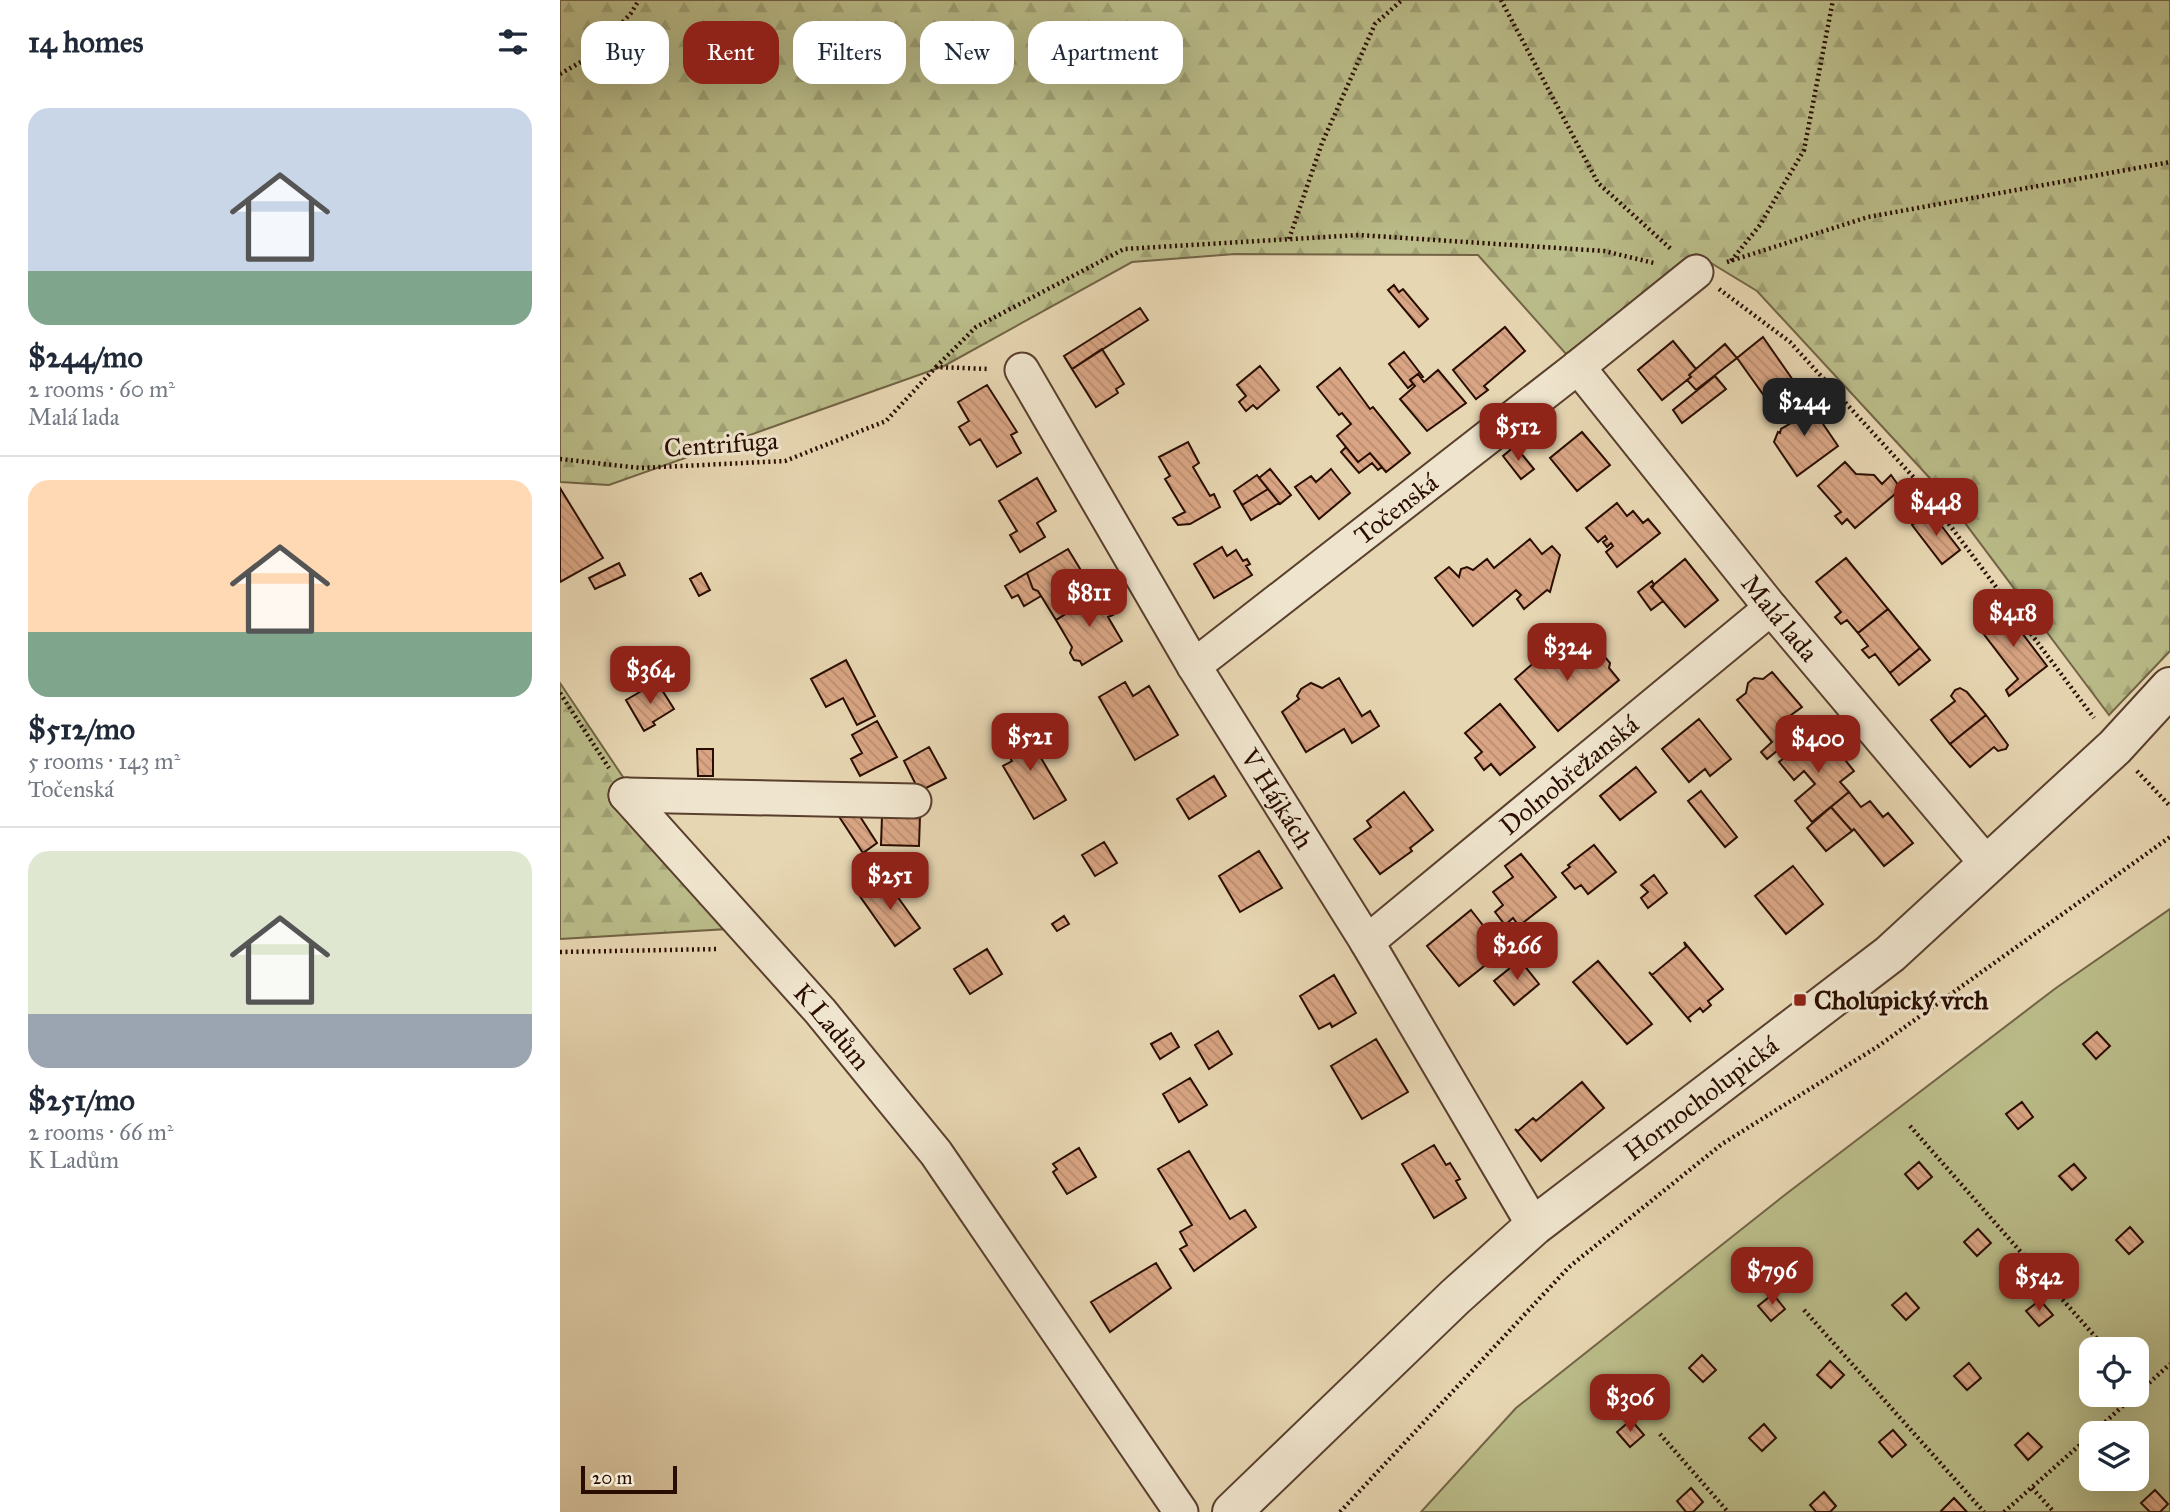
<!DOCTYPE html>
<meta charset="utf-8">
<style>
body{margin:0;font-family:"IM FELL Great Primer",serif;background:#f2f2f3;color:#1f2937;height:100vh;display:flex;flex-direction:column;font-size:26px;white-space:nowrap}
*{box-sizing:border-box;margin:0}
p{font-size:23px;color:#747a83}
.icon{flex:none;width:38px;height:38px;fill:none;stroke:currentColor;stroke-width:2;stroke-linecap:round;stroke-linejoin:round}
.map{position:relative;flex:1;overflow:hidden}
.side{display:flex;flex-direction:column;background:#fff;width:560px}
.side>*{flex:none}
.top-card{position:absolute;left:21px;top:21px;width:665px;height:63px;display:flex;gap:14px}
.buttons{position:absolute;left:1519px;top:1337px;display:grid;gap:14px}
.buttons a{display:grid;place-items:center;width:70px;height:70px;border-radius:14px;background:#fff;box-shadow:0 7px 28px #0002;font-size:35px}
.scale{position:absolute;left:21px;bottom:18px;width:96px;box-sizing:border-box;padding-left:7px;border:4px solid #2a0d01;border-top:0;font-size:19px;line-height:24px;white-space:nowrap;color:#2a0d01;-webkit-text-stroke:5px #efe4cd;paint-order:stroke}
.price{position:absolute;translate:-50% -60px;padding:0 16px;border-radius:14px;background:#8f2418;color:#fff;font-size:23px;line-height:46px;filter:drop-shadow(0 2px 4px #0008)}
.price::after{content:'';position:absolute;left:50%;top:42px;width:21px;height:16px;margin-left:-10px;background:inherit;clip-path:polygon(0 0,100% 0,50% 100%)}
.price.selected{background:#222;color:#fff}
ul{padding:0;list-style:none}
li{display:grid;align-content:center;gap:14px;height:371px;padding:0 28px}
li+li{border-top:2px solid #e0e1e3}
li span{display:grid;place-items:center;height:217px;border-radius:21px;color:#555}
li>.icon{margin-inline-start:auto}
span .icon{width:126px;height:126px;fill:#fffc;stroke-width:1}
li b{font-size:30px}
h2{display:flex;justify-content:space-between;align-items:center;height:84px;padding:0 28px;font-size:30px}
.pill{padding:0 24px;border-radius:21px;background:#fff;box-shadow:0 7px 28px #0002;font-size:24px;line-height:63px}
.pill.selected{background:#8f2418;color:#fff}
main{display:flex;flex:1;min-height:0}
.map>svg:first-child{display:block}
</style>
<main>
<section class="side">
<h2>14 homes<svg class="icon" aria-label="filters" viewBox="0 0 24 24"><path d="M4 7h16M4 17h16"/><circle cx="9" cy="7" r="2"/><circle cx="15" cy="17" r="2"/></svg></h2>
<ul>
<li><span style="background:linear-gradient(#c9d6e8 75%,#7fa58c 0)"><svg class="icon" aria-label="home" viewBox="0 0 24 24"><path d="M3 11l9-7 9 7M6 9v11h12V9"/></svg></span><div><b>$244/mo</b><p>2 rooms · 60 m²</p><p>Malá lada</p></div></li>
<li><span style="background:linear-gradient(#ffd9b3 70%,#7fa58c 0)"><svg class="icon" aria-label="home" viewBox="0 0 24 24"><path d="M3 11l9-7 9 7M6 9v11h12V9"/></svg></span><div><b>$512/mo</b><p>5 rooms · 143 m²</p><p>Točenská</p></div></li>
<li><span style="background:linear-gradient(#dfe7d0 75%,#9aa5b1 0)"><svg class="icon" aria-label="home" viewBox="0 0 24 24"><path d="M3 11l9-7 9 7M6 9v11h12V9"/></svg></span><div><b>$251/mo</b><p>2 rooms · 66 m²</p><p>K Ladům</p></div></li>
</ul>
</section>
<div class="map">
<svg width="1610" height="1512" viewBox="0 0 1610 1512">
<defs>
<pattern id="forest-firs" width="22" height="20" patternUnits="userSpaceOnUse" patternTransform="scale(1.75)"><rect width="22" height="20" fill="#babc89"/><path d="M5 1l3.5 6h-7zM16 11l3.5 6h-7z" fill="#a0a074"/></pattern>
<pattern id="building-back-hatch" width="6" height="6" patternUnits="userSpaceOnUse" patternTransform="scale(1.75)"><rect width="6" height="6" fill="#d9a584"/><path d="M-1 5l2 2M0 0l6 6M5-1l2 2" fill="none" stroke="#ba8d70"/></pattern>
</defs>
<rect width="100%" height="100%" fill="#e7d6b2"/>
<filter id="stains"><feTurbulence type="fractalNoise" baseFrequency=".00286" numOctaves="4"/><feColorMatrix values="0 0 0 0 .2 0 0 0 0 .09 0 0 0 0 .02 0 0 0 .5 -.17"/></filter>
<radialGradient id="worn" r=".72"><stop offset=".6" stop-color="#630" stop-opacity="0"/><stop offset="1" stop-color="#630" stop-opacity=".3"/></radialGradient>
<path fill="#babc89" stroke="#726445" stroke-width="2" fill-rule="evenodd" d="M1610,909V1512H861L956,1408L1226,1194L1496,988ZM1531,1349H1577V1395H1531ZM1531,1433H1577V1479H1531Z"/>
<path fill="url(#forest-firs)" stroke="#726445" stroke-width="2" d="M0,0H1610V651L1549,715L1378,487L1197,291L1136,254L1006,354L918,255L675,254L572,262L384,366L49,485L0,482Z
M0,683L63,777L51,795L167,929L0,939Z"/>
<path fill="url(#building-back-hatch)" stroke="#2a0d01" stroke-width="2" d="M834,285L839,292L843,289L868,319L859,327L828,290Z
M580,308L588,320L512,369L504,356Z
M945,327L965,351L924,386L928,390L916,399L893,370Z
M1203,337L1244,396L1228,408L1220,397L1210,404L1177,358Z
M1113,341L1136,369L1129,375L1131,377L1102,400L1078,370Z
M1165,344L1177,358L1136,390L1127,380L1131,377L1129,375Z
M542,349L564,384L556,389L558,393L536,407L512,369Z
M844,352L863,377L861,378L858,374L850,380L853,384L848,388L829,364Z
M700,366L719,390L697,409L693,405L686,411L679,402L686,396L677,385Z
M780,368L810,409L813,407L850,453L826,472L810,453L798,462L777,436L791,424L782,413L779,415L757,387Z
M878,370L906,403L867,431L840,399L855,386L850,380L858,374L864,382Z
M1155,376L1166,389L1122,423L1113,410Z
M427,385L457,432L451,435L461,453L437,467L420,439L410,445L399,427L409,421L398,402Z
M1244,396L1278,446L1237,476L1214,442L1218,432L1220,433L1221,429L1231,423L1233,414L1228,408Z
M1022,432L1050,465L1017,491L990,458Z
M628,442L639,463L633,467L650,496L654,494L660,507L630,524L618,525L613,518L625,512L605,479L610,476L599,457Z
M955,446L974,469L961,479L943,456Z
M786,447L798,462L810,453L822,467L818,470L812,463L799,473L781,452Z
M1285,462L1296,474L1314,475L1322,484L1331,475L1341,489L1295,528L1287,519L1282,524L1275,516L1281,512L1258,486Z
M710,469L731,495L720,504L699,478Z
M771,469L790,493L759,519L735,487L751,476L756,482Z
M697,475L708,489L682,505L674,491Z
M477,478L496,511L477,523L485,537L460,552L450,535L457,531L439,501Z
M0,488L43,558L0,582Z
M708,489L719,503L691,520L682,505Z
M1057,503L1067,516L1073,511L1083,523L1088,519L1100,533L1057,567L1046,552L1053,546L1051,543L1047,547L1043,542L1047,539L1045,536L1038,542L1026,528Z
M1370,511L1400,550L1382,564L1352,525Z
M970,539L982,554L992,546L1000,555L990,592L987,590L964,609L957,599L961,595L956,590L913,626L875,578L889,567L899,577L901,569L907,567L913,570L927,559L934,568Z
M662,547L667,556L676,550L683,561L687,559L690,564L686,566L692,575L654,598L634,564Z
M508,549L522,572L526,570L540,592L496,620L478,591L473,589L467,573Z
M1286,558L1328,609L1298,633L1287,620L1281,624L1275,617L1281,612L1256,582Z
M1125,559L1158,600L1125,627L1091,587Z
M59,563L65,575L35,589L29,578Z
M141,573L150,590L139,596L130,579Z
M467,573L473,589L478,591L481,596L464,606L458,595L452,598L445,586Z
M1092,581L1094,585L1092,588L1103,601L1091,610L1078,592Z
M540,592L553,615L548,617L562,641L522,665L520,661L514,660L510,653L512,647L496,620Z
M1440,605L1443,608L1419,628L1416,624Z
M1443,608L1487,666L1449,696L1446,690L1458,679L1419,628Z
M1328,609L1360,648L1330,673L1315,654L1309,658L1302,650L1308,646L1298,633Z
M1026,640L1041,657H1045L1050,663L1049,668L1059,680L998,731L955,679L990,649L1000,662Z
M1360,648L1370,660L1339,685L1330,673Z
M286,660L315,716L297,725L283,698L266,707L251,679Z
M1212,672L1242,707L1227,718L1239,733L1207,759L1201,752L1212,742L1177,700L1186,693L1188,683L1194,678L1203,679Z
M779,678L802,716L810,711L819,726L792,743L784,729L746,752L722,712L739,699L737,696L741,689L751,683L762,688Z
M97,682L114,709L93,722L95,725L84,731L66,700Z
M565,682L573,696L589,686L618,735L575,760L539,697Z
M1400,688L1407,692L1426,715L1390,744L1371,720L1395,701L1391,696L1395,690Z
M940,704L975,747L940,775L931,764L924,770L915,758L922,752L905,733Z
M1426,715L1448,745L1446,749L1438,751L1434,747L1410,767L1390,744Z
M1139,719L1171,759L1150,776L1145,769L1129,782L1102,749Z
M317,721L337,757L300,776L291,759L302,753L292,735Z
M460,723L506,800L474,819L443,766L452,761L437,736Z
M1252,735L1262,746L1269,740L1294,771L1280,782L1289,792L1252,822L1235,801L1255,784L1244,771L1234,780L1219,762Z
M369,747L386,778L366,788L358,789L344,761Z
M137,749H153V776H138Z
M1076,767L1096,792L1060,820L1040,796Z
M654,776L666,796L629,819L617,799Z
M1141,791L1177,837L1165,847L1128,801Z
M844,792L873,830L850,848L852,851L820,874L794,839L811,827L807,821Z
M1289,792L1301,807L1310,801L1323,817L1328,813L1353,843L1324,866L1294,829L1292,831L1271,807Z
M1271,807L1292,831L1266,851L1247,828Z
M278,815H299L317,843L303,853Z
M322,816H360L359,846L321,845Z
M544,842L557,863L535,876L522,855Z
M1034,845L1056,872L1028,894L1021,885L1015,889L1002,873L1010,867L1008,865Z
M699,851L722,888L680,912L659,876Z
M961,854L996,897L959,926L953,918L945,925L935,912L943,905L933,892L953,877L945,866Z
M1233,866L1263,904L1226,934L1195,896Z
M1094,875L1107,893L1088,908L1081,898L1088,892L1081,885Z
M324,878L360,928L335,946L299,895Z
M911,910L943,951L899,986L867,946Z
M504,916L509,924L497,931L492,924Z
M1124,942L1163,989L1148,1001L1151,1005L1143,1012L1140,1008L1128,1018L1131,1022L1089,972L1092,975L1126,947Z
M427,949L442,974L410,994L394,969Z
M960,960L979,984L954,1005L934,981Z
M1038,961L1092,1024L1067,1044L1013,982Z
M774,975L796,1013L772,1027L770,1023L759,1029L740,996Z
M658,1031L672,1054L649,1069L635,1045Z
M1537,1032L1550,1046L1536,1059L1523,1044Z
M611,1033L619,1047L600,1059L591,1044Z
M816,1039L848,1092L802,1119L771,1066Z
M630,1078L647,1105L619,1122L603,1094Z
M1022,1082L1044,1108L981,1161L955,1129L958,1131L973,1118L976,1121Z
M1462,1102L1473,1117L1458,1129L1446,1114Z
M874,1145L886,1165L890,1163L900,1179L896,1181L906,1198L874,1218L842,1164Z
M519,1148L536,1177L507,1194L493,1172L497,1169L493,1164Z
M629,1151L670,1219L685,1210L696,1227L634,1271L620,1249L627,1245L620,1232L632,1225L598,1169Z
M1359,1162L1372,1177L1358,1189L1345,1174Z
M1514,1164L1526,1178L1512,1190L1499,1176Z
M1570,1227L1583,1242L1569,1254L1556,1240Z
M1418,1229L1431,1243L1417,1256L1404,1242Z
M596,1263L611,1288L550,1332L531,1302Z
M1346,1293L1359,1308L1346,1320L1332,1305Z
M1213,1294L1225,1309L1211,1321L1198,1306Z
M1480,1300L1493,1315L1479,1326L1466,1311Z
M1142,1355L1156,1370L1143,1382L1129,1368Z
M1270,1361L1284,1375L1271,1388L1257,1375Z
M1409,1363L1421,1378L1407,1390L1394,1376Z
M1071,1420L1084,1435L1070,1447L1057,1432Z
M1204,1424L1216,1438L1202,1451L1189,1438Z
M1333,1430L1346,1445L1332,1457L1319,1442Z
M1468,1433L1482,1447L1468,1460L1455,1445Z
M1131,1488L1143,1502L1133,1512H1126L1117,1501Z
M1595,1490L1608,1504L1600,1512H1590L1581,1503Z
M1264,1492L1276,1506L1270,1512H1256L1250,1505Z
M1394,1498L1407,1512H1382L1381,1511Z"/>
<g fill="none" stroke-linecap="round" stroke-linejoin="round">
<defs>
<g id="minor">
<path id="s1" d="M1018,367L1211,608L1427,864"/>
<path id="s2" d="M462,370L634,666L807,942L974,1226"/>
<path id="s3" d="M634,666L1018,367L1136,272"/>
<path id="s4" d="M66,795L260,1011L376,1153L621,1512"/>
<path d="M66,795L354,801"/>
<path id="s5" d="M807,942L1211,608"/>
</g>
<g id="tertiary">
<path id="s6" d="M672,1512L895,1297L974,1226L1330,954L1555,747L1610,687"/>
</g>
</defs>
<use href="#minor" stroke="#593f2d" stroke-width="37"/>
<use href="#tertiary" stroke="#593f2d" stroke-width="42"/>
<path stroke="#2a0d01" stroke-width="4.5" stroke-dasharray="2 3.5" stroke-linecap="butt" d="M941,0L1038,183L1112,250
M0,74L33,55L71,13L79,0
M729,239L762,143L815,24L842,0
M1171,261L1200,225L1244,150L1273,0
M1167,262L1308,217L1610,162
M1159,289L1230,342L1356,480L1534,718
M376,367L416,327L564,249L799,235L1044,251L1094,263
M0,459L80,468L225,461L326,421L376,367L429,369
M0,693L49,768
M1577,771L1610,806
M0,952L159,949
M1350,1126L1546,1349
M1244,1310L1424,1512
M1577,1394L1610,1364
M1533,1433L1575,1395
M1100,1434L1168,1512
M1472,1488L1494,1512
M780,1512L1009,1267L1162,1144L1317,1047L1610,837
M1444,1512L1531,1435"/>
<use href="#minor" stroke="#efe4cd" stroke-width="33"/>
<use href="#tertiary" stroke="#efe4cd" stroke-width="38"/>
</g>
<rect fill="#8f2418" stroke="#efe4cd" stroke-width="2.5" x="1233" y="993" width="14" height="14" rx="3.5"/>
<g text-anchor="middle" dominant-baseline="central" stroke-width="6" stroke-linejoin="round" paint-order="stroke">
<g font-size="26" fill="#2a0d01" stroke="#efe4cd">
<text transform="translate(161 444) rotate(-4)">Centrifuga</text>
<text stroke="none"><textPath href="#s3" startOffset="256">Točenská</textPath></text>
<text stroke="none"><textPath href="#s1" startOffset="322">Malá lada</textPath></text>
<text stroke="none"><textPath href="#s5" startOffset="262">Dolnobřežanská</textPath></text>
<text stroke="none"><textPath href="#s2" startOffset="499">V Hájkách</textPath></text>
<text stroke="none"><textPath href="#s4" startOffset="310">K Ladům</textPath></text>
<text stroke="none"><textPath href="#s6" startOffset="626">Hornocholupická</textPath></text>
</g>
<g font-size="26" font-weight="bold" fill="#2a0d01" stroke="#efe4cd" text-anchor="start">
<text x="1254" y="1000">Cholupický vrch</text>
</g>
</g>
<rect width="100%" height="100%" filter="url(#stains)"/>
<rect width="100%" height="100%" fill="url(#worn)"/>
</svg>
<div class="buttons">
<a><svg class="icon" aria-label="locate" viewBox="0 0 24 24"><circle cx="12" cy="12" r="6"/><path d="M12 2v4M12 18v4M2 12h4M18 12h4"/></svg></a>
<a><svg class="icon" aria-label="layers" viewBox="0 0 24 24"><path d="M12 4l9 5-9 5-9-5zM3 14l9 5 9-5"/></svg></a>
</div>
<div class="scale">20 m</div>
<b class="price selected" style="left:1244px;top:438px">$244</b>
<b class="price" style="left:958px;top:463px">$512</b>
<b class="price" style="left:1376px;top:538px">$448</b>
<b class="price" style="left:529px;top:629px">$811</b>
<b class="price" style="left:1453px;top:649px">$418</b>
<b class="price" style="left:1007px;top:683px">$324</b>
<b class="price" style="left:90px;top:706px">$364</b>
<b class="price" style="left:470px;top:773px">$521</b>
<b class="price" style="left:1258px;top:775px">$400</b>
<b class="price" style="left:330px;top:912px">$251</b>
<b class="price" style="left:957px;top:982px">$266</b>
<b class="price" style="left:1212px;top:1307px">$796</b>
<b class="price" style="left:1479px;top:1313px">$542</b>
<b class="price" style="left:1070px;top:1434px">$306</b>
<div class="top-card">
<a class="pill">Buy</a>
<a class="pill selected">Rent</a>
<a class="pill">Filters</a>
<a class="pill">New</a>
<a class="pill">Apartment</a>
</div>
</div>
</main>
